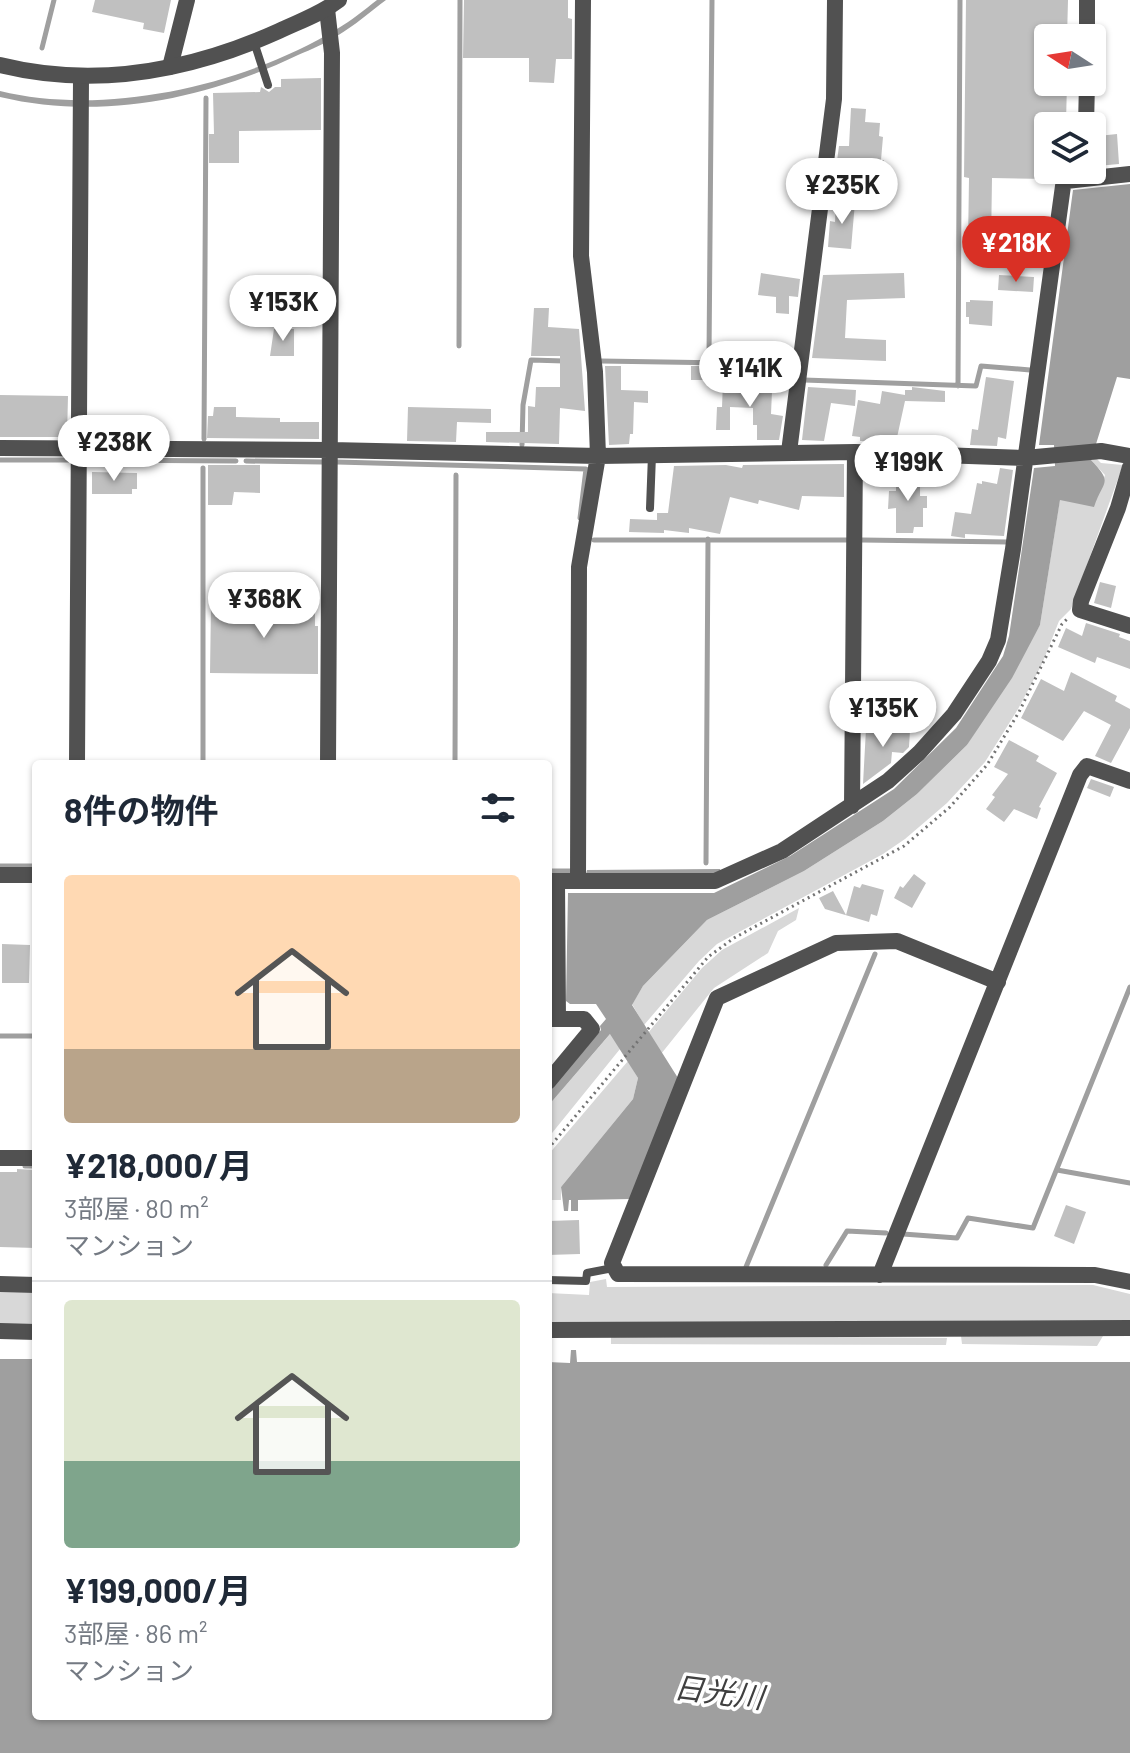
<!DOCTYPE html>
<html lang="ja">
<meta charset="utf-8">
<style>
body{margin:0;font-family:Barlow,"Noto Sans JP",sans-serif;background:#f6f6f7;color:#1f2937;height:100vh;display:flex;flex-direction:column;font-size:30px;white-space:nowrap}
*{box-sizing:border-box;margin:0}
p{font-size:26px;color:#747a83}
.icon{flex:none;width:44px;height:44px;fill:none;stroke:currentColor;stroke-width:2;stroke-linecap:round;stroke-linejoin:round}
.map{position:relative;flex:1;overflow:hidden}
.drawer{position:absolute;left:32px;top:760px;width:520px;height:960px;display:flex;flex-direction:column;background:#fff;border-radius:8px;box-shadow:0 2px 6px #0004}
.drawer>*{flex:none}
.needle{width:52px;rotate:282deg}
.buttons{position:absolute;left:1034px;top:24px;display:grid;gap:16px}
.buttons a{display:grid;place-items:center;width:72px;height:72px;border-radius:8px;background:#fff;box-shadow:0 2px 6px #0004;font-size:40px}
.price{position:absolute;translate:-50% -68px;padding:0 18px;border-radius:28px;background:#fff;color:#222;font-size:26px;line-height:52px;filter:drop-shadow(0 2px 4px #0008)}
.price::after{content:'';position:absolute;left:50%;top:48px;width:24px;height:18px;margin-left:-12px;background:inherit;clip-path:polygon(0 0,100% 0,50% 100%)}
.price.selected{background:#d93025;color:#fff}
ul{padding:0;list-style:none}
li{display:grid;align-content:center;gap:16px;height:424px;padding:0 32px}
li+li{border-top:2px solid #e0e1e3}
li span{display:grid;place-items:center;height:248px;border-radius:8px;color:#555}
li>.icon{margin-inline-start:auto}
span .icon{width:144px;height:144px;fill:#fffc;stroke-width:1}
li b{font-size:34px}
h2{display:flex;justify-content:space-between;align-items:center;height:96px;padding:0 32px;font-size:34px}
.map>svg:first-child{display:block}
</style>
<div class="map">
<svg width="1130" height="1753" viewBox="0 0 1130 1753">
<rect width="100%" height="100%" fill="#fff"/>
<path fill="#d8d8d8" d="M1096,458L1101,463L1123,465L1071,609L1059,621L1042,664L1018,709L985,762L947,803L905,839L883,854L717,944L699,961L644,1025L632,1004L643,986L707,920L804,871L883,821L917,794L967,745L1040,625L1060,499L1099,492L1105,475L1091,460Z
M799,908L796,920L778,931L768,953L714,988L661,1054L648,1033L702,968L722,950Z
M611,1033L620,1049L548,1138V1106Z
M628,1061L638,1078L633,1099L561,1187V1200H548V1155Z
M606,1279L607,1287L1093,1285L1130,1294V1323L548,1325V1293L589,1295L590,1282Z
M0,1290L36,1292V1325L0,1324Z
M611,1335L947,1338L946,1345L611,1344Z
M961,1336H1103L1097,1346L962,1344Z"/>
<path fill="#9f9f9f" d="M377,0H386C370,12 354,26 337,36C324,44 312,49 298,55C207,99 101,121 0,97V91C106,117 245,85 337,29C351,21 364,10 377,0Z
M1130,184V379L1117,377L1091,460C1114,484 1103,480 1094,507L1060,500L1040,625L1012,678L967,745L917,794L883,821L804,871L707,920L643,986L632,1005L678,1078L630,1199L578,1200V1211H571V1200H569L568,1211H564L561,1187L633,1099L638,1078L610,1034L548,1106V1092L601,1030L600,1026L606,1019L596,1004H570L566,1001L568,893H714L790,856L894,789L956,728L1003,656L1009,636L1034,468L1055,466L1054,445H1039L1073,190Z
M720,869L721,873L711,876L586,874L587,870Z
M571,1350H576L577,1362H1130V1753H0V1359H36V1716H548V1362L570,1363Z"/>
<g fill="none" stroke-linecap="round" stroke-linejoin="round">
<path stroke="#9f9f9f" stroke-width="5" d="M42,48L54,0
M459,346L460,0
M709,357L712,0
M601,361L726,363L727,376L791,378
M804,380L976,386L981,366L1030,370
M958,386L960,0
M204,439L206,98
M522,445L523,405L531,360L564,361
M0,460H70
M86,460L236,461
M246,461L322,462
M337,462L586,469L580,518
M203,468V764
M594,540H848
M862,540L1008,542
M455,764L456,475
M706,863L708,539
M0,866H36
M548,871H571
M0,1036H36
M25,1166H36
M1057,1170L1130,1183
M903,1234L957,1238L968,1218L1033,1228L1130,987
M826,1265L847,1231L886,1233
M746,1267L875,954"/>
</g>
<path fill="#c0c0c0" d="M95,0H171L164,33L143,29L144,23L92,12Z
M464,0H568V18L572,19V59H556L554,83L529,82V58H463Z
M966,0H1068L1067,38H1048V82H1067L1066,123H1052V126H1048V179L992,178L991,245L968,244L969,178L964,177Z
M321,78V130L239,131V163H209V134H214L213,93L260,92L261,87L269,92L275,87H281V79Z
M851,108L866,109L865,122L880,123L879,136L883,137L881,160H884V172L872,171L871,180L842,179L843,168H836L839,146H849Z
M1117,134L1119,164L1097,166L1098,136Z
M836,201L855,202L851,249L828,247L830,221L835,222Z
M761,273L800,279L798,297L789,296V314L776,313V297L758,295Z
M904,273L905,298L847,300L845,338L886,340V361L812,358L823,275Z
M999,275L1034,277L1033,292L998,290Z
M970,300L993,301L992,326L969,324V317H966V302H970Z
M534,308H549L548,327L579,329L585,411L560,408L559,444L486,442V432H528V406L535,407L536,387H560V356H531Z
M274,329H294V356H270Z
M605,366H621V390L648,391V403L634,402L633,434H630L629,444L609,445Z
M691,366H711V380H691Z
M986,377L1014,381L1006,439L998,437L997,446L970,445L972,429L978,430Z
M723,381L739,382V386L766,387V391H772L771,414L783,416L779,440H757V425H753V408L730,407V430H716L717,407H722Z
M808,387L856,390L855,406L831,403L824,441L802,440Z
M912,387L945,391V402L905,401L896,442L860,441V437L852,436L858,400L880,404L882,391L905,395V390H912Z
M0,395L68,396L67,437H0Z
M214,407H236V417L280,418V422H319V439L207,438L208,416H213Z
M408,407L491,409V423L457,422L456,442L407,441Z
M844,464V497L802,496L799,510L759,500L758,504L730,497L720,534L689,528V533L664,530V533L629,532L630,519L657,520V513H668L674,466L726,465L742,468L743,465Z
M208,465H260V493L234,492L232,505H208Z
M1000,468L1013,470L1004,536L965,534V538L951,536L955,512L971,514L977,483L982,484V481L997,484Z
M92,472L137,473V489H132V494H92Z
M896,475H920V496H927V508H923V527H914L913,533H896V508L888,509L889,491H896Z
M1100,582L1116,586L1111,608L1094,603Z
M211,606L315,608V626H318V674L210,673Z
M1086,623L1120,634L1119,637L1130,641V669L1097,657L1095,663L1058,647L1066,628L1082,636Z
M1071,672L1117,696L1115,701L1130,709V728L1111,763L1095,756L1111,725L1084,711L1063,741L1021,718L1041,679L1064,691Z
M866,729L910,730L909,747L903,753L892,752L891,763L863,784Z
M1009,740L1039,756L1036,761L1057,773L1039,807L1041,808L1037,819L1014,809L1004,822L986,809L995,797L992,795L1008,774L994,767Z
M1091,779L1114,787L1110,797L1087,788Z
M914,874L926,883L912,908L894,898L900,886L903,888Z
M862,884L884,890L877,916L871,914L869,922L825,909L819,898L833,891L846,915L854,886L860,888Z
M2,944L30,945L29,983H2Z
M17,1169L36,1170V1248L0,1247V1172H17Z
M1066,1205L1086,1212L1074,1244L1054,1236Z
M579,1220L580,1254L548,1255V1221Z"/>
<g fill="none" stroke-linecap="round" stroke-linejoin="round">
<path stroke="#737373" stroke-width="3" stroke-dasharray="2 4" stroke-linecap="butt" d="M548,1149L708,957L734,938L904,846L950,807L987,765L1019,712L1062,624L1067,619"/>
<path stroke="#515151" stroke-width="8" d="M254,42L268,85
M650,508L652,455
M548,1280L586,1281L587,1273L613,1268"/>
<path stroke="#515151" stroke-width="16" d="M327,9L332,53L328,764
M1087,38V0
M170,67L187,0
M1086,126L1087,82
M1066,181L1130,174
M0,448L331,450L598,456L855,452L1025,458L1101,451L1130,456
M789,452L834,99L835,0
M1130,467L1118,508L1081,601L1080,610L1130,626
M77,764L81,78
M852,806L855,452
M0,875H36
M548,881H715L782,851L888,781L919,753L954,714L989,661L998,640L1013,549L1063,186L1071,170
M557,881L558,1019
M578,881L579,567L598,456L595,372L581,256L583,0
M998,982L897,941L836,943L717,998L612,1263L618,1274L1095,1275L1130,1282
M548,1019H584L592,1029L548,1082
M0,1158H36
M880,1275L1080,775L1087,766L1130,781
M0,1284L36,1285
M548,1330L1130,1328
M0,1331L36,1332"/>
<path stroke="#515151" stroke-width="16" d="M0,65C97,89 190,71 279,31C300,21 321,14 339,0"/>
</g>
<g text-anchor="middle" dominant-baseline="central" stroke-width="7" stroke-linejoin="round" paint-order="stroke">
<g font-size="30" font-style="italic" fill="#404040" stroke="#fff">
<text transform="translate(719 1691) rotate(7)">日光川</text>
</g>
</g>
</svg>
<div class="buttons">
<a><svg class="needle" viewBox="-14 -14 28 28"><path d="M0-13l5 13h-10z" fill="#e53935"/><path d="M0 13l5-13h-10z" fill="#747a83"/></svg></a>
<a><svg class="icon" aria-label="layers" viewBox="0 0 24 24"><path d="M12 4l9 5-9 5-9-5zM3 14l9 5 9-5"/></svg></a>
</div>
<b class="price" style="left:842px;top:226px">¥235K</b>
<b class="price selected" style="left:1016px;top:284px">¥218K</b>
<b class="price" style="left:283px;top:343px">¥153K</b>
<b class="price" style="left:750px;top:409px">¥141K</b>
<b class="price" style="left:114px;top:483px">¥238K</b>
<b class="price" style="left:908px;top:503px">¥199K</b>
<b class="price" style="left:264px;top:640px">¥368K</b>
<b class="price" style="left:883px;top:749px">¥135K</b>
<section class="drawer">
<h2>8件の物件<svg class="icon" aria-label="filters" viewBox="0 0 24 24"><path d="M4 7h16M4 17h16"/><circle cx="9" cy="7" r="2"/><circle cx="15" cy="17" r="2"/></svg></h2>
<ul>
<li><span style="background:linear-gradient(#ffd9b3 70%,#b9a48a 0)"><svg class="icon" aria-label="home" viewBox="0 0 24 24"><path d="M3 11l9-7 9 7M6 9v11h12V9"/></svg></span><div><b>¥218,000/月</b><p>3部屋 · 80 m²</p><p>マンション</p></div></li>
<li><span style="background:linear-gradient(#dfe7d0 65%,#7fa58c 0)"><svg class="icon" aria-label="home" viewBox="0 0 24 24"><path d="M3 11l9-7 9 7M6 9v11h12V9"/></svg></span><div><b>¥199,000/月</b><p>3部屋 · 86 m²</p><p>マンション</p></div></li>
</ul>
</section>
</div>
